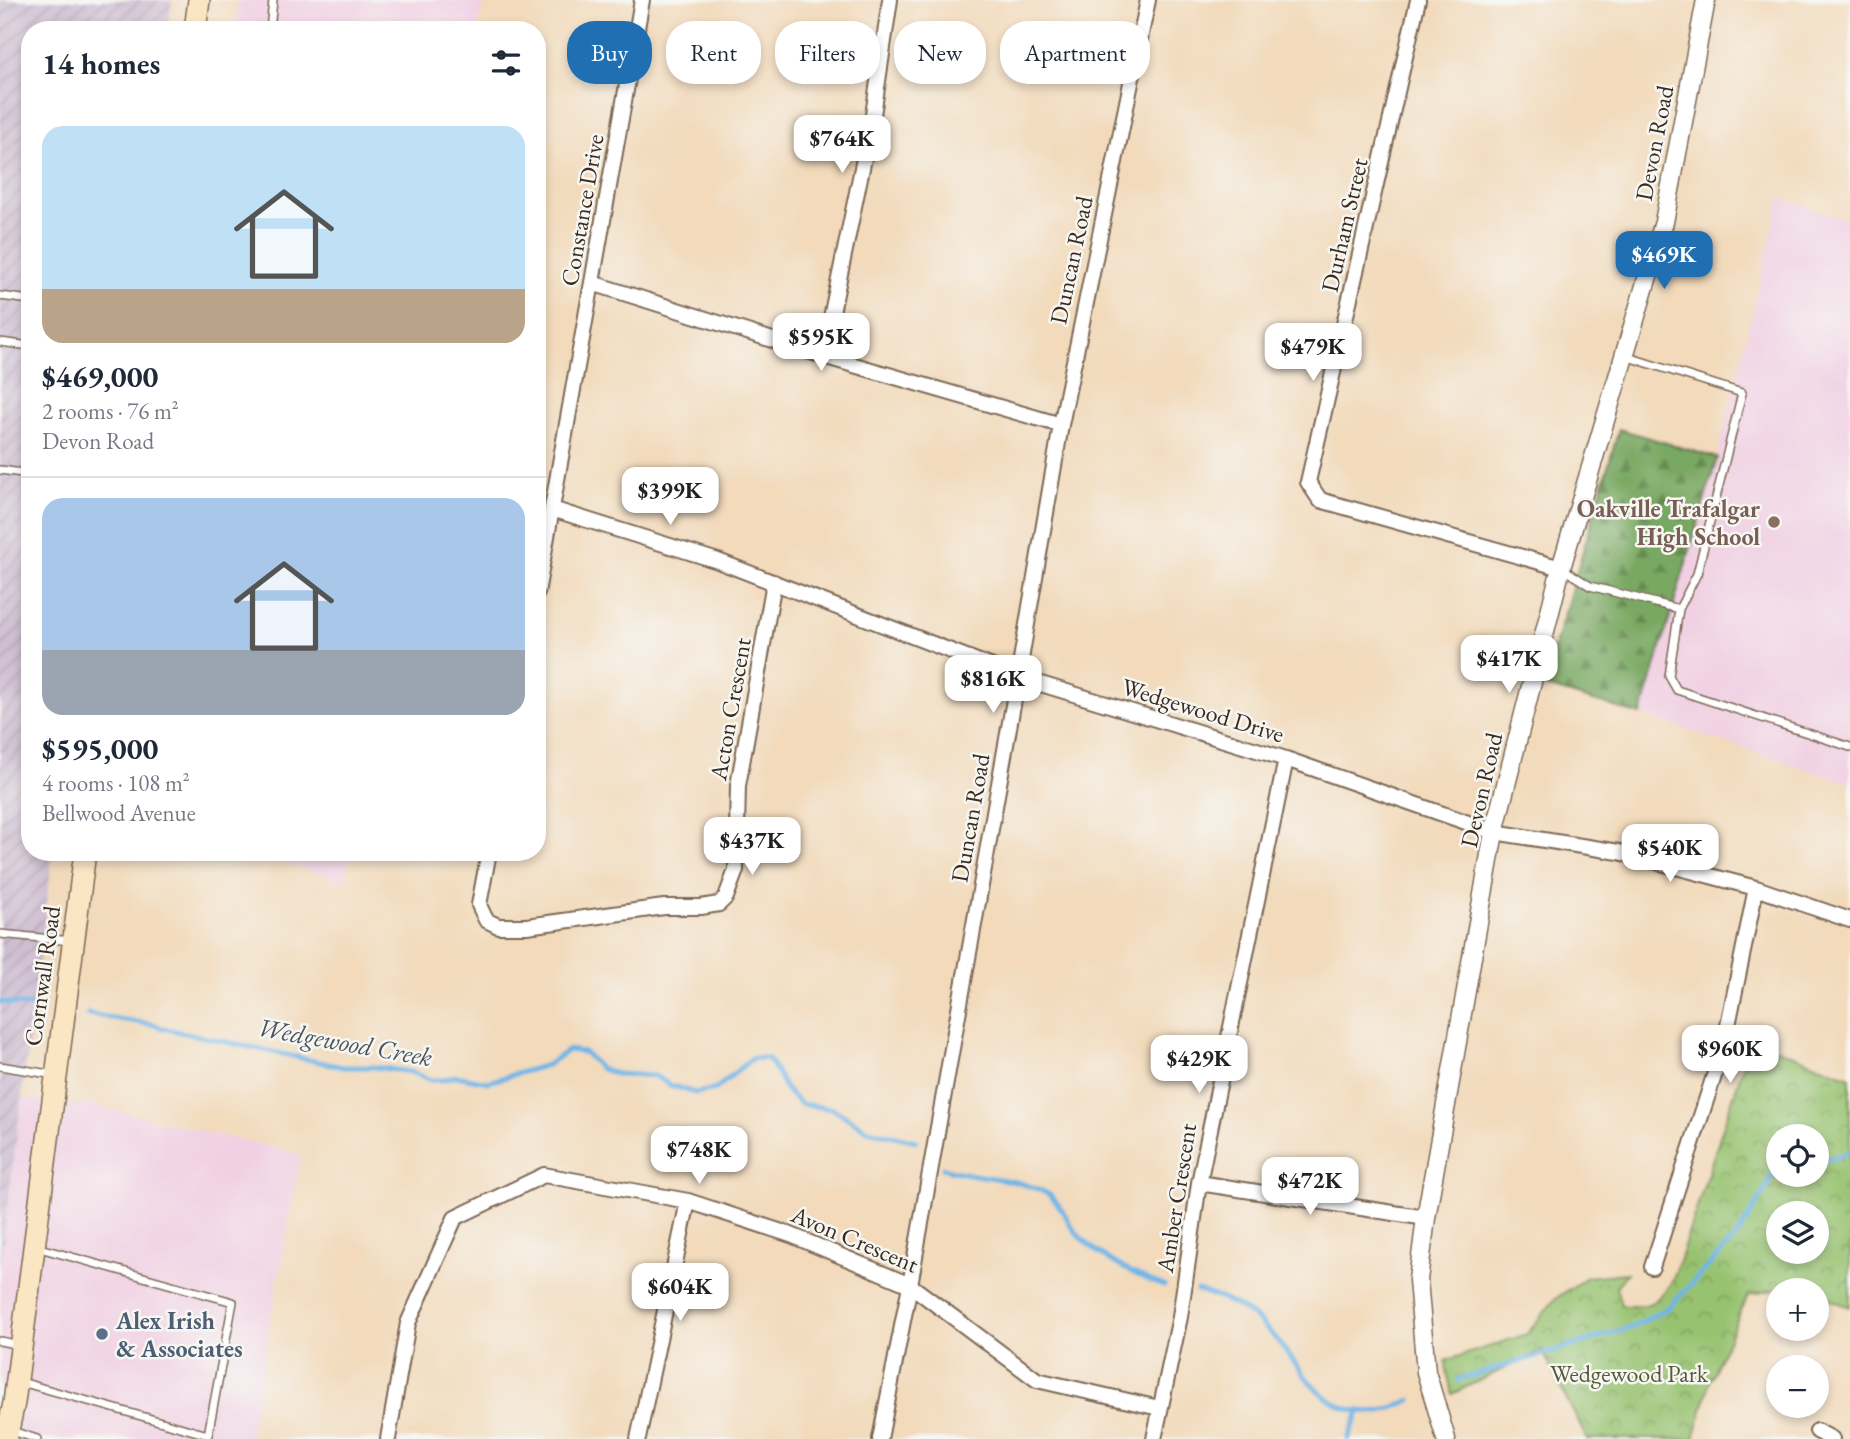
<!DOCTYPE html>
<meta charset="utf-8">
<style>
body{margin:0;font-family:"EB Garamond",serif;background:#f2f2f3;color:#1f2937;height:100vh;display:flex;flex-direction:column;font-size:26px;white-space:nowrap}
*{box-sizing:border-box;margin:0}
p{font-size:23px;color:#747a83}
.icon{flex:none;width:38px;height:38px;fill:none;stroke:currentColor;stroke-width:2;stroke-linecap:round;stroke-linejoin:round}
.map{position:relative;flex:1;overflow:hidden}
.sheet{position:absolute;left:21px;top:21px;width:525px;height:840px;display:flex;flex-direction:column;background:#fff;border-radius:28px;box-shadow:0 4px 10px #0003}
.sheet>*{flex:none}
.guide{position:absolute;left:567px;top:21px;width:665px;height:63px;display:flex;gap:14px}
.controls{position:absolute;left:1766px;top:1124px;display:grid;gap:14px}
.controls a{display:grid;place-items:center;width:63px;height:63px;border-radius:50%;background:#fff;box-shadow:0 4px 10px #0003;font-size:35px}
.price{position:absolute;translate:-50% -60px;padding:0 16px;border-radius:14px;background:#fff;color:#222;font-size:23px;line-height:46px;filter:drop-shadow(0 2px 4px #0008)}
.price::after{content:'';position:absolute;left:50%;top:42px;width:21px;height:16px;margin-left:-10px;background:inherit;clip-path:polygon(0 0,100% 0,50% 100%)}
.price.active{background:#1f6fb2;color:#fff}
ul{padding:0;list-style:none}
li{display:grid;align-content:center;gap:14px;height:371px;padding:0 21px}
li+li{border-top:2px solid #e0e1e3}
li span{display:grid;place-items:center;height:217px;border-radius:21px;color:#555}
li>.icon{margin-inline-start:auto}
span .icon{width:126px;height:126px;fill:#fffc;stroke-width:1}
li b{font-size:30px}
h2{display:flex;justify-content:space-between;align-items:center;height:84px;padding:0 21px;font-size:30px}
.tag{padding:0 24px;border-radius:28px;background:#fff;box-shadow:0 4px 10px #0003;font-size:24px;line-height:63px}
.tag.active{background:#1f6fb2;color:#fff}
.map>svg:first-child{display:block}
</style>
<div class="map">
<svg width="1850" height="1439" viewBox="0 0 1850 1439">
<defs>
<pattern id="industrial-furrows" width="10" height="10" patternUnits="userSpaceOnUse" patternTransform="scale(1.75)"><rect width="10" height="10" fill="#cebed1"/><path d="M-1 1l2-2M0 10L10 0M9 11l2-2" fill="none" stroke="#b2a3b3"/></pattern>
<pattern id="forest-firs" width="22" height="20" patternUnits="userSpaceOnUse" patternTransform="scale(1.75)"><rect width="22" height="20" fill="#79a862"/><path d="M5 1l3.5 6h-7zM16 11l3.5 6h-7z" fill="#648950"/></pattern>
<pattern id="park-crowns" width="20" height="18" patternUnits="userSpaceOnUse" patternTransform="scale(1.75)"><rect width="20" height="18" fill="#97c26f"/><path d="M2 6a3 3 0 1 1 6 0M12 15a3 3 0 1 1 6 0" fill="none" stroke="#7c9e5b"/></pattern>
</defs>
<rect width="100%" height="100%" fill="#f6f6f2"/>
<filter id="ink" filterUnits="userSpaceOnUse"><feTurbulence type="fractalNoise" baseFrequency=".0143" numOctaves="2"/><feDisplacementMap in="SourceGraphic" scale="14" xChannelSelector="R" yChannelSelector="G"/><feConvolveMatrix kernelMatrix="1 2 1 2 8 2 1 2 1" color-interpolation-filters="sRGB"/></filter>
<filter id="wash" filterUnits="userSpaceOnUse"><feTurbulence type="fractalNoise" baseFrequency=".00686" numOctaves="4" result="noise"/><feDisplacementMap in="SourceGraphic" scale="28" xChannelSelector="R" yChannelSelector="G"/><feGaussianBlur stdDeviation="1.57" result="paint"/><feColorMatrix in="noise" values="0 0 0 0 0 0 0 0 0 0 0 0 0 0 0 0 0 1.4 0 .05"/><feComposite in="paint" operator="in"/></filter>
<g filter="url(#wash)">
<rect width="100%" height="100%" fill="#f2dabb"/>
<path fill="#f1d0e3" d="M239,0H485L476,30H235Z
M1780,198L1850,221V783L1641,715L1717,458Z
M245,852H350L345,881Z
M21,1098L96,1106L301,1154L249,1439H0V1266Z"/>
<path fill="url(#industrial-furrows)" d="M0,0H172L167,30H30V852H53L0,1266Z"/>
<path fill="url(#forest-firs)" stroke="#5a6940" stroke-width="2" d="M1619,429L1717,458L1641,715L1543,686Z"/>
<path fill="url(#park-crowns)" stroke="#697646" stroke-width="2" fill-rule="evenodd" d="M1752,1039L1850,1077V1307L1817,1295L1816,1290H1804L1793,1286L1748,1295L1710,1381L1694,1439H1587L1542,1350L1452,1394L1445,1361L1527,1334L1555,1299L1587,1277L1627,1273L1616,1287L1621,1305C1648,1310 1658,1302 1673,1280ZM1778,1136H1816V1174H1778ZM1778,1213H1816V1251H1778Z"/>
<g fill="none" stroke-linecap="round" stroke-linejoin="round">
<path stroke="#70b5e6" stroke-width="5" d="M0,1002L39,1007
M88,1014L156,1025L162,1028L343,1067H374L411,1072L431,1080H442L456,1076L488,1082L547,1065L568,1050L584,1052L601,1069L617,1074L655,1076L670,1085L695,1093L716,1089L752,1058H768L787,1091L801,1104L833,1109L868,1130L916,1141
M1788,1136L1792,1124L1808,1128L1810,1136
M1816,1158L1823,1161L1850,1152
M943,1168C977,1179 1015,1176 1048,1194C1059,1200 1069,1226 1080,1237C1102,1258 1135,1276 1164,1286
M1197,1291C1222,1296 1251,1311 1268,1330C1302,1365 1320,1419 1380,1411C1391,1410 1401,1404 1411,1400
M1458,1380L1633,1327L1669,1307L1737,1236L1767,1187L1778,1160
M1348,1439L1359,1412"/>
</g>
</g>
<g filter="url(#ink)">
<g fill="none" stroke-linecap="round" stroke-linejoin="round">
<defs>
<path id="service" d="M270,30L273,0
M371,30V27
M0,296L30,300
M0,342L30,346
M1625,356L1742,393L1697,574L1679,609L1669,676L1677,690L1850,747
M0,470L30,474
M1562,568L1590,586L1679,609
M0,934L72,941
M0,1066L55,1075
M0,1341L20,1345
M21,1382L208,1435L233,1302L36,1247
M12,1431L37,1439"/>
<path id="minor" d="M1418,0L1308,482L1320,500L1561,568
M592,283L823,356L1061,425
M823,356L873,115L890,0
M552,509L718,561L1018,677L1286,759L1494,832L1619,852L1756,888L1850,920
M537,593L642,0
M489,852L479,905L486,920L498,926H527L664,907H701L719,904L726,897L736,870L738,786L774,582
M1199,1183L1426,1218
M1652,1267L1724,1045L1756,888
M1817,1431L1832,1439
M388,1439L408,1323L455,1218L544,1175L688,1201L791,1235L910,1285L1037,1380L1159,1408
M638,1439L688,1201
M880,1439L910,1285L1018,677L1061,425L1148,0
M1154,1439L1180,1317L1199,1183L1286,759"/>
<path id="tertiary" d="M1446,1439L1426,1372L1418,1280L1426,1218L1494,832L1561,568L1664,222L1706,0"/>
<path id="secondary" d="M195,30L199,0
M6,1439L14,1403L85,852"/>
</defs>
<use href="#service" stroke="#7b6855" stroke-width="10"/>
<use href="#minor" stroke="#7b6855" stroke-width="18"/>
<use href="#tertiary" stroke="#7b6855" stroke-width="21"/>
<use href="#secondary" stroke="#7b6855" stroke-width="24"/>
<use href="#service" stroke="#fff" stroke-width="7"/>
<use href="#minor" stroke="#fff" stroke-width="14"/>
<use href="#tertiary" stroke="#fff" stroke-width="18"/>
<use href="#secondary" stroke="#fbe6c4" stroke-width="21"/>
</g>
</g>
<circle fill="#8d6e63" stroke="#f6f6f2" stroke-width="2.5" cx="1774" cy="522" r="7"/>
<circle fill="#5c6f8a" stroke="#f6f6f2" stroke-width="2.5" cx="102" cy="1334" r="7"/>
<g text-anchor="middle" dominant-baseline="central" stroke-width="5" stroke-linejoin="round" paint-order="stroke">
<g font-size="24" fill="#3b2a1e" stroke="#f6f6f2">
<text transform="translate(1654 143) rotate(-79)">Devon Road</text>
<text transform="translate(582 210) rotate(-80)">Constance Drive</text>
<text transform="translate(1344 225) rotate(-77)">Durham Street</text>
<text transform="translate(1071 260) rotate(-78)">Duncan Road</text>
<text transform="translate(730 709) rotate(-80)">Acton Crescent</text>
<text transform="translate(1203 710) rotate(17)">Wedgewood Drive</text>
<text transform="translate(1481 790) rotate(-77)">Devon Road</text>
<text transform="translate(970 818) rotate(-80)">Duncan Road</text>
<text transform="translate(42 976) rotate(-82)">Cornwall Road</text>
<text transform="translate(1176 1198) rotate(-81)">Amber Crescent</text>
<text transform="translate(855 1239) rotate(23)">Avon Crescent</text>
</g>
<g font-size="24" font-weight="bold" fill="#785e54" stroke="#f6f6f2" text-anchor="end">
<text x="1760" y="508">Oakville Trafalgar<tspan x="1760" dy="28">High School</tspan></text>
</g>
<g font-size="24" font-weight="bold" fill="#4e5e75" stroke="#f6f6f2" text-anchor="start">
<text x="116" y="1320">Alex Irish<tspan x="116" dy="28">&amp; Associates</tspan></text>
</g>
<g font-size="24" fill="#575836" stroke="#f6f6f2">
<text x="1629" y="1373">Wedgewood Park</text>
</g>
<g font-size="26" font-style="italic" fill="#4b545a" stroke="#f6f6f2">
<text transform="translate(345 1042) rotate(10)">Wedgewood Creek</text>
</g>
</g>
</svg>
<div class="controls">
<a><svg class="icon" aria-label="locate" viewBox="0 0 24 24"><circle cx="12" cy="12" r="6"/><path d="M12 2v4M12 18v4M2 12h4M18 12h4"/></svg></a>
<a><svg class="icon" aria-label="layers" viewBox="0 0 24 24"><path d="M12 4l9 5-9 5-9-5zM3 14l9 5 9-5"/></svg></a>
<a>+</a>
<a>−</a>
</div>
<b class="price" style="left:842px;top:175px">$764K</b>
<b class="price active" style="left:1664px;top:291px">$469K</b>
<b class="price" style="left:821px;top:373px">$595K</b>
<b class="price" style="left:1313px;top:383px">$479K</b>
<b class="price" style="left:670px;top:527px">$399K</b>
<b class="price" style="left:1509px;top:695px">$417K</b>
<b class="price" style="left:993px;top:715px">$816K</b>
<b class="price" style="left:752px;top:877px">$437K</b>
<b class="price" style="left:1670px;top:884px">$540K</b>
<b class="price" style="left:1730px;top:1085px">$960K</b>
<b class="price" style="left:1199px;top:1095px">$429K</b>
<b class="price" style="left:699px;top:1186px">$748K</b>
<b class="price" style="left:1310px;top:1217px">$472K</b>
<b class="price" style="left:680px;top:1323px">$604K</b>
<div class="guide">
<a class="tag active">Buy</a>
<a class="tag">Rent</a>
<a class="tag">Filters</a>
<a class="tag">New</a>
<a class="tag">Apartment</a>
</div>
<section class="sheet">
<h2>14 homes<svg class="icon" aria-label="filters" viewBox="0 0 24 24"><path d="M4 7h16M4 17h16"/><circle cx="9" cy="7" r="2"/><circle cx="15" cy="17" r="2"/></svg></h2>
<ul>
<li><span style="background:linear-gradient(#bfe0f5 75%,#b9a48a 0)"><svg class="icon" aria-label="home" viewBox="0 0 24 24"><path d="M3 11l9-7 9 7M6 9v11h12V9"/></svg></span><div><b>$469,000</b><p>2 rooms · 76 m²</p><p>Devon Road</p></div></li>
<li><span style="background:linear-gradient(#a9c7e8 70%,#9aa5b1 0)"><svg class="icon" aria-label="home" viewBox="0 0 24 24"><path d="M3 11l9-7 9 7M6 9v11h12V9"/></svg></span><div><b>$595,000</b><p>4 rooms · 108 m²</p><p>Bellwood Avenue</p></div></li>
</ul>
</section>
</div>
